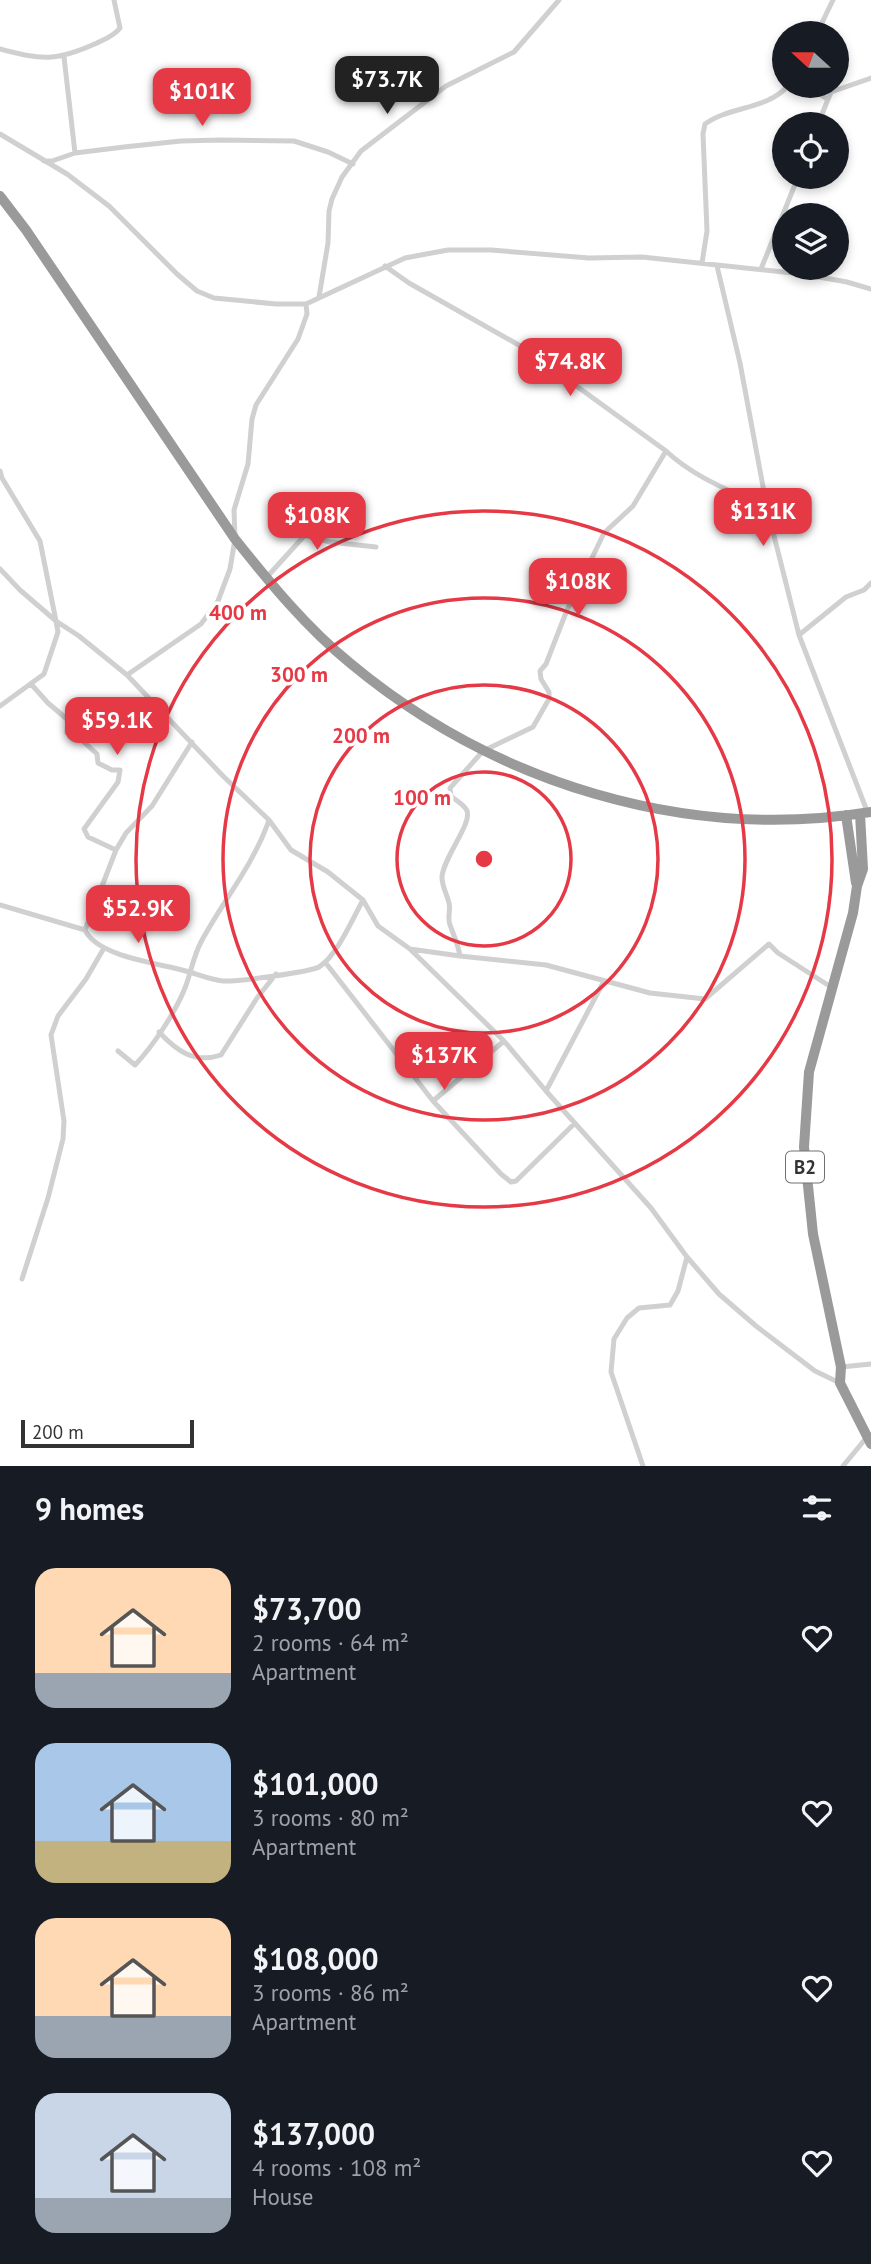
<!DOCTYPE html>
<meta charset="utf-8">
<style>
body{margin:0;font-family:"PT Sans",sans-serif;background:#20242c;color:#f1f3f6;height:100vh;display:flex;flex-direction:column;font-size:26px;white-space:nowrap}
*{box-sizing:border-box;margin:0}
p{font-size:23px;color:#9ea1a6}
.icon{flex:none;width:38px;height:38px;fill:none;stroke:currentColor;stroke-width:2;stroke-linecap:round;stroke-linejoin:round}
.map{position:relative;height:1466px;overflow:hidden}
.drawer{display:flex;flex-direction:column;background:#171b24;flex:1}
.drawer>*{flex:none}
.needle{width:46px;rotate:291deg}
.tools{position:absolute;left:772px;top:21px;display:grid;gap:14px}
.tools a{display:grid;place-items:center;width:77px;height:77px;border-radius:50%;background:#171b24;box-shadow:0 4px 10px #0003;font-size:35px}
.scale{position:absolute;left:21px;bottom:18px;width:173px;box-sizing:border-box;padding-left:7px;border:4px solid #333;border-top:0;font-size:19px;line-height:24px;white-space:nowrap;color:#333;-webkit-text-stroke:5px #fff;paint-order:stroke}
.price{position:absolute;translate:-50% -60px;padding:0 16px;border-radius:14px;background:#e63946;color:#fff;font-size:23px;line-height:46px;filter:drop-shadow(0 2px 4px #0008)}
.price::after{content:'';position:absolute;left:50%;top:42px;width:21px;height:16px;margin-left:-10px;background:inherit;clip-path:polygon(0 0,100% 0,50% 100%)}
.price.active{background:#222;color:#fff}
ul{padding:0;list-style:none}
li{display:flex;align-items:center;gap:21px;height:175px;padding:0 35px}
li span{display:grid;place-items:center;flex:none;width:196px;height:140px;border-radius:21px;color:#555}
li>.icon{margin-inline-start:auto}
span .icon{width:84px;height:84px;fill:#fffc;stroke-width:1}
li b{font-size:30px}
h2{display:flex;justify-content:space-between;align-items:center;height:84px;padding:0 35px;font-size:30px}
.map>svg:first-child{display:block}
</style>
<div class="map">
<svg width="871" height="1466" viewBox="0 0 871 1466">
<rect width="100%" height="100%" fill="#fff"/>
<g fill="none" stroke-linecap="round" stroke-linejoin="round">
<path stroke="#d0d0d0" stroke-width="5" d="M817,33L833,0
M0,49C42,61 57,61 97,43C105,39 114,36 120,28L114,0
M64,57L75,153
M807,86L827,99
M818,124L831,92L871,78
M0,134L67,174L109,206L177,274L197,291L214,298L276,304H306L405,258L448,250H491L589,258L642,257L802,274L847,282L871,289
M44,161H52L75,153L124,147L181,141L221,140L294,141L328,152L353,164
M702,263L707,231L703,134L705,124C730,106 766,110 788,86
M385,266L409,283L524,348L666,451C695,478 731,491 767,508
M717,266L740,363L767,508L799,635L867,811
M761,269L798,177
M319,297L328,243L329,211L332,199L342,177L361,151L446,86L514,52L559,0
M0,471L2,478L40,541L56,621L79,636L127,675L223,776L269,820L291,850L328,872L363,900L378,926L410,949L504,1041L546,1091L651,1208L687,1257L719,1294L756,1326L815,1371L840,1383
M0,569L20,590L56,621L58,632L44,674L0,706
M266,578L305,535L330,542L376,547
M799,635L846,597L864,590L871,583
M127,675L201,624L218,601L230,569L235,539L234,510L248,464L252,419L256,405L298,339L307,314L306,304
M31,684L48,703L68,720L67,733L75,734L97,754L98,763L112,770H120L118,782L84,829L88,837L116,850
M192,742L152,806L126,833L116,850L85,930C97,956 156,963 182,970C195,973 210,980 223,981C235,982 310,972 319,967C337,956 353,918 363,900
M0,905L85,930
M410,949L460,956C458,944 454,936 450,925C447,918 451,910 449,903C447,894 442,887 442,877C443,858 472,824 467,811C465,805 456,801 451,796L450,788L483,751L533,727L549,699V692L541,679L540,671L546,664L567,610L604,533L633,506L666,451
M460,956L546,965L650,993L705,999L769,944L778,953L831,987
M325,962L433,1101L501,1174L511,1182L516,1181L575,1123
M159,1032C177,1051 194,1064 221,1055L257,998L276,974
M118,1051L135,1065C153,1046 175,1013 185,988C191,973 193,957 201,942C223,901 254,864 269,820
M546,1091L604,981
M433,1101L504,1041
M22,1279L48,1198L63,1139L64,1121L51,1035L58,1016L86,979L104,948
M841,1367L871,1364
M643,1466L611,1372L614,1339L627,1318L639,1308L670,1305L678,1291L687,1257
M843,1466L867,1437"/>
<path stroke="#9a9a9a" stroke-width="10" d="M0,196L26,230L235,539C270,583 306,627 350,663C494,783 685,842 871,812
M860,814L863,869L857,886L853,913L809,1072L804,1147L813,1234L841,1367L840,1383L871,1444
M846,815L856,883"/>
</g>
<g fill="none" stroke="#e63946" stroke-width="3.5">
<circle cx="484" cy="859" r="87"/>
<circle cx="484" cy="859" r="174"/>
<circle cx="484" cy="859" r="261"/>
<circle cx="484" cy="859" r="348"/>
</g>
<g text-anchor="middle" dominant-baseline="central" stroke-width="7" stroke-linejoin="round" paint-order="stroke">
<rect fill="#fff" stroke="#707070" stroke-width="2" x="786" y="1151.5" width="38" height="31" rx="5"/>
<g font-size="19" font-weight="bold" fill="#333">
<text x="805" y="1167">B2</text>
</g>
</g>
<circle cx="484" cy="859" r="10" fill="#e63946" stroke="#fff" stroke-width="3.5"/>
<g font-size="21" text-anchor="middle" font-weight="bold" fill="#e63946" stroke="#fff" stroke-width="7" stroke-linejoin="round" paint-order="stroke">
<text x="238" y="620">400 m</text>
<text x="299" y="682">300 m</text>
<text x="361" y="743">200 m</text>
<text x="422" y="805">100 m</text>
</g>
</svg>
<div class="tools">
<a><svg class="needle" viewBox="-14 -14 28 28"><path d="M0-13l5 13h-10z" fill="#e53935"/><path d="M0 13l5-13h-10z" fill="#9ea1a6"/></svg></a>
<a><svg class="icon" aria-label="locate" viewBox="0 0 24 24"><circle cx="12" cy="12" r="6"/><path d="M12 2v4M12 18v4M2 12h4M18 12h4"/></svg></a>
<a><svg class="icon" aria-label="layers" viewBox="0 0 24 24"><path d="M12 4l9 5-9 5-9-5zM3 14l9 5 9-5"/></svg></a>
</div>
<div class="scale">200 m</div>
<b class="price active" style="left:387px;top:116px">$73.7K</b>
<b class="price" style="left:202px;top:128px">$101K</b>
<b class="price" style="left:570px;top:398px">$74.8K</b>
<b class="price" style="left:763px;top:548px">$131K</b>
<b class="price" style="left:317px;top:552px">$108K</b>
<b class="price" style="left:578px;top:618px">$108K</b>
<b class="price" style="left:117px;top:757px">$59.1K</b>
<b class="price" style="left:138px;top:945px">$52.9K</b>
<b class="price" style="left:444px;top:1092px">$137K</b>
</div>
<section class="drawer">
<h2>9 homes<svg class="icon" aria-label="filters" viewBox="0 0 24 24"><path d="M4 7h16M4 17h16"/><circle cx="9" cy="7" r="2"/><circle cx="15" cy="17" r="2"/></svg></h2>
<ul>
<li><span style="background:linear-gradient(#ffd9b3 75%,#9aa5b1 0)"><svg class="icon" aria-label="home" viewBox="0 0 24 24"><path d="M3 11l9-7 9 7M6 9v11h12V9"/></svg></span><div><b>$73,700</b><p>2 rooms · 64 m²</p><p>Apartment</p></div><svg class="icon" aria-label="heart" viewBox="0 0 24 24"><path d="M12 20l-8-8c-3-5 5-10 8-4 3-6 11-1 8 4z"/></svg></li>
<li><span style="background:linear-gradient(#a9c7e8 70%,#c2b280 0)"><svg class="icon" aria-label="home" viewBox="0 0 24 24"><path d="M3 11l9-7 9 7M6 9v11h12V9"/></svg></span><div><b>$101,000</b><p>3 rooms · 80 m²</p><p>Apartment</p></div><svg class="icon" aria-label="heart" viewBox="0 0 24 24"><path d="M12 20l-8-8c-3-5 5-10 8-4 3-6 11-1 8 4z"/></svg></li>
<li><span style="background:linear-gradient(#ffd9b3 70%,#9aa5b1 0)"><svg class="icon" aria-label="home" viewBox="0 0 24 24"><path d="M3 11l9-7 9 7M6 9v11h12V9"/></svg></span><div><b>$108,000</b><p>3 rooms · 86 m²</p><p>Apartment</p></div><svg class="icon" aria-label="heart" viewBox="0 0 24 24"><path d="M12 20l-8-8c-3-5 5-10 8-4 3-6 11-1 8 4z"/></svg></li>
<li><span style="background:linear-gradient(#c9d6e8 75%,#9aa5b1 0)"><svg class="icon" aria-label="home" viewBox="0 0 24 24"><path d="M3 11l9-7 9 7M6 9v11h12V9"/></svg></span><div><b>$137,000</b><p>4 rooms · 108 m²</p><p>House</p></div><svg class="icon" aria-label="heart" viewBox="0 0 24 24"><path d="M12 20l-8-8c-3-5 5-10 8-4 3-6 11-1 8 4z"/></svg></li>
</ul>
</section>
